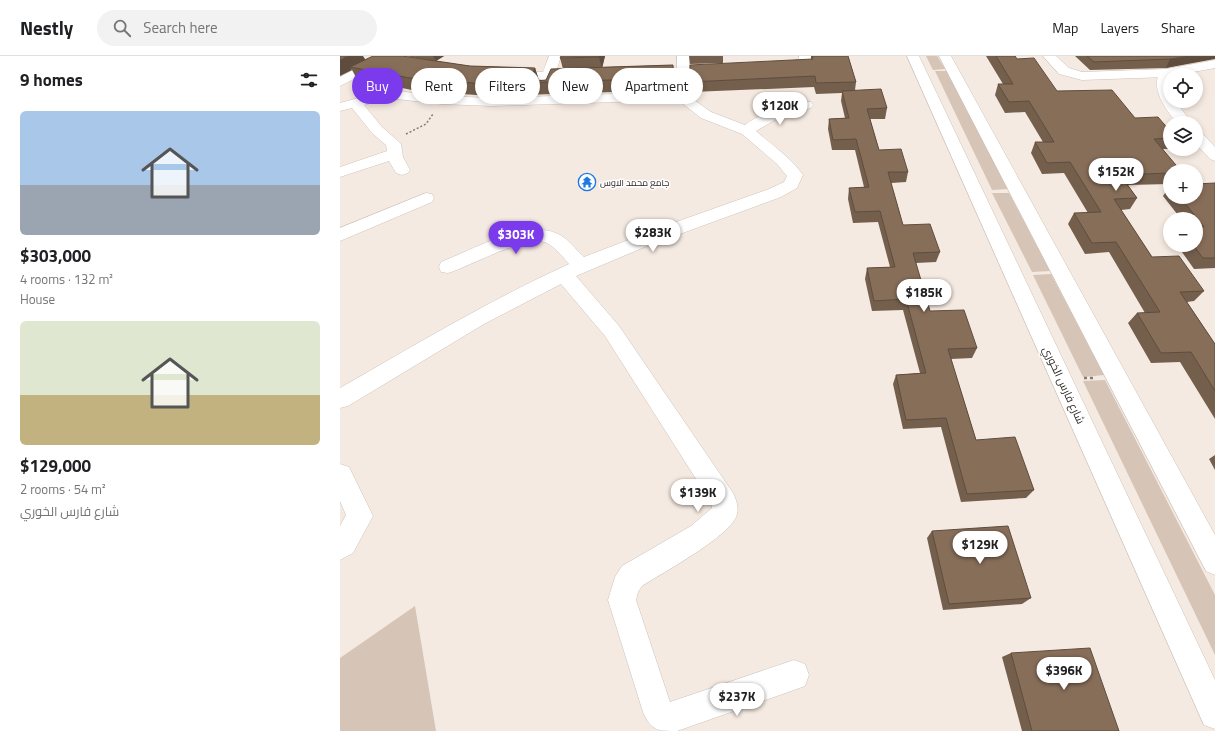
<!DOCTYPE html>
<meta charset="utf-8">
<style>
body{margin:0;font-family:"Titillium Web",Cairo,sans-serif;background:#f2f2f2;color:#202124;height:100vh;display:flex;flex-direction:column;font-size:15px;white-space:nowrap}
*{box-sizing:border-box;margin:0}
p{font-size:13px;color:#757577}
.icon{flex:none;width:22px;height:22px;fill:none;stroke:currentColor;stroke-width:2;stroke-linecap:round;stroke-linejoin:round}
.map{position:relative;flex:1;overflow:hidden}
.side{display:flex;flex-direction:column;background:#fff;width:340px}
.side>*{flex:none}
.banner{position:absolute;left:12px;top:12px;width:380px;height:36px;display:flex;gap:8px}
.fabs{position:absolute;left:823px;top:12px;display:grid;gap:8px}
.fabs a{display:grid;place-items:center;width:40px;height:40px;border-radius:50%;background:#fff;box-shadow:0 2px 6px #0003;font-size:20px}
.price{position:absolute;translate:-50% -34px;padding:0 9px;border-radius:14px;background:#fff;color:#222;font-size:13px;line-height:26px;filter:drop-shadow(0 1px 2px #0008)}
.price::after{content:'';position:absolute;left:50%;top:24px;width:12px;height:9px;margin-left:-6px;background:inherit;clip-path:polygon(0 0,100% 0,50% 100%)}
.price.on{background:#7c3aed;color:#fff}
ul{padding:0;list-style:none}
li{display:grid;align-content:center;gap:8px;height:212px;padding:0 20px}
li span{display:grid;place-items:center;height:124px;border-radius:6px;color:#555}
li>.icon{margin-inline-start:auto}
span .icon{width:72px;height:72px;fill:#fffc;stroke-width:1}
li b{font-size:17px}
h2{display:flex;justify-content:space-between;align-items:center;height:48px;padding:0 20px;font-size:17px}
.pill{padding:0 14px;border-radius:18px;background:#fff;box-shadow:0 2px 6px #0003;font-size:14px;line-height:36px}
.pill.on{background:#7c3aed;color:#fff}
header{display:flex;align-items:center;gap:24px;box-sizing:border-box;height:56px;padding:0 20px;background:#fff;border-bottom:1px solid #e0e0e0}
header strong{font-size:19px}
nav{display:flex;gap:22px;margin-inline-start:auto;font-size:14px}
.search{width:280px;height:36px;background:#f2f2f2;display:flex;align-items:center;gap:10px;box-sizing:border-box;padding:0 14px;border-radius:22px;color:#757577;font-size:15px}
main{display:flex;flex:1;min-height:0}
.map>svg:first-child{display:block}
</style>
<header>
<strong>Nestly</strong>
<div class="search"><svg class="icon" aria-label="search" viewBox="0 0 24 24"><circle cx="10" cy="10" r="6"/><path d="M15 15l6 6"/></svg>Search here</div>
<nav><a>Map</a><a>Layers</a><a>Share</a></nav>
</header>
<main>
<section class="side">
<h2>9 homes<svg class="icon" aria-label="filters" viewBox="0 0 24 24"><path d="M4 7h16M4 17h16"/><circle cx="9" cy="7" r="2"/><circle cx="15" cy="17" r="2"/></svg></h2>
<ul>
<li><span style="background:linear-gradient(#a9c7e8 60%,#9aa5b1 0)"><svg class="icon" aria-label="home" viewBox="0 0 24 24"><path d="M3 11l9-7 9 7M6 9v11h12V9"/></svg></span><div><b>$303,000</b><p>4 rooms · 132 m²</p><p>House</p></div></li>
<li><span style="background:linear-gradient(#dfe7d0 60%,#c2b280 0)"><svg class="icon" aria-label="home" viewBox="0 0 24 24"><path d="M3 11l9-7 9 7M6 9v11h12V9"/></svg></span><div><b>$129,000</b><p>2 rooms · 54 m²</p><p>شارع فارس الخوري</p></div></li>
</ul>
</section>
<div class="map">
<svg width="875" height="675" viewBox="0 0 875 675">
<rect width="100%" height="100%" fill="#f5eae1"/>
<path fill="#d6c4b6" d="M586,0H597L605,13L593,14Z
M595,15H607L668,133L652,134Z
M652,137H669L710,215L692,216Z
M711,218L764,319L743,321L693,219Z
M765,324L875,539V599L743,325Z
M75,550L96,675H0V602Z"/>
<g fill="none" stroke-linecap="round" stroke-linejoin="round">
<defs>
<path id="minor" d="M40,0H56L54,3L0,30V21Z
M209,0H221L216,16L243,15L245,18L243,21L214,24L209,36H199L197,33L201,23L166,21L161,20L159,17L161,14L166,13L203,16Z
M337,0H349L350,41L371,56L405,69C418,59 455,42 471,46L473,49L471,52L440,61L416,75C432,89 451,102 463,119L457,132L441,141L307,190L236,220L279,270L393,437C396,443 399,451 397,458C393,479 322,517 302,530L298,536L296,544L330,646L454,604L465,608L469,619L465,630L454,634L337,675C318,675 311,675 303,656L268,544L275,521L282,510L351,470L372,452V448L265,280L221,228L144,268L8,350L0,352V332C75,289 150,244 229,208C223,201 215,191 207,187C188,177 129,211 108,217L101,216L99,211L101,206C132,194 184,164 216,177C227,181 236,194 244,201L322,171L429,133L444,126L447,120L437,108L402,78L361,62L338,44L151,50L102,48L47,42L24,49L42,71L58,85L61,88L63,101L70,114L68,117L62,119L56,117L49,105L0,121V111L47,95L46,89L32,77L12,52L0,55V47L47,34L102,40L151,42L336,36Z
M459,0H471C471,15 444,15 433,13L432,10L433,7L450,6L459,3Z
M703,0H716L729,12L742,16L826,13L875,4V12L826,21L742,24L719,18Z
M86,137L92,138L94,142L92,146L0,185V172Z
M0,408L9,411L33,460L13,497L0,504V470L6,459L0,445Z"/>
<path id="tertiary" d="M826,13L831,14L833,17L832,19H830V45H835L852,67H837C826,54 809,32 821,14Z
M856,75L861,76L875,91V105L870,103L856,88Z"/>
<path id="primary" d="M567,0H579L875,624V673L864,669Z
M599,0H611L875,479V519L866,515Z"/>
</defs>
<use href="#minor" stroke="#ccc2b9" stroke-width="1"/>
<use href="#tertiary" stroke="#ccc2b9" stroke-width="1"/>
<use href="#primary" stroke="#ccc2b9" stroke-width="1"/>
<path stroke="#827b76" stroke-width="1.5" stroke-dasharray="2 2" stroke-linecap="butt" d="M66,78L86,68L93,58"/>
<path stroke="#827b76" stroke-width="2.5" stroke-dasharray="3 3" stroke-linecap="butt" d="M744,322H755"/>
<use href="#minor" fill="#fff" fill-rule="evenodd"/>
<use href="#tertiary" fill="#fff" fill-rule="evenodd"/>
<use href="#primary" fill="#fff" fill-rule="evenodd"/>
</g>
<path fill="#745f4d" d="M0,0L25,4H88L65,0H104L96,5L130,10L195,12L199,25L206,24L223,13L220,2L265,0L262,11L333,9L334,21V34L151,40L77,35L17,23L12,14Z
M349,0H383V7L350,8Z
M471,0H508L516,26L515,34L547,52L545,63H530L539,94L568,116L566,126L551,127L563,169L600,196L596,206L576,207L590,255L637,292L632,302L611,303L636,384L694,434L686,442L621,446L601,371L563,373L553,328L556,319L580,317L563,254L532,255L525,223L527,212L550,211L538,166L513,167L508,143L509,132L524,131L515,94H492L488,73L489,63L505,62L501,45L502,37L476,38L474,31L352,36L350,26L471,4Z
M646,0H675L677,3L717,35L795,62L830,75V92L829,93H823L830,115V128L788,129L797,142L790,153L781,154L812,201L864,235L854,245L847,246L875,288V363L840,306L811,307L788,267L797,257H805L769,196L745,198L728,168L734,157H748L724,117L702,118L691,97L695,86H703L685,56L665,57L655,39L658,28H663Z
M735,0H875L826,12L750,14Z
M875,127V212L854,213L837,189H856V163H841L823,140L830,130V141H856Z
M875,399V414L869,403Z
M592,475L691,542L682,548L603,554L587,482Z
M671,597L779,675H682L662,601Z"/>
<path fill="#5e4d3e" d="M8,0H23L27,6L10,11L12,14L0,20V4Z
M93,0H104L96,5Z
M259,0H265L262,13L259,1Z
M850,0H875V3L826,12L830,3Z
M333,9L334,21V34L333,22Z
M195,12L199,24L198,27H194L191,20Z"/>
<path fill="#876e59" stroke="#5e4d3e" d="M0,0H8L0,4Z
M33,0H62L130,10L195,12L191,20L195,25L206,24L211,13L333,9V22L146,28L70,22L10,11Z
M221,0H259V1L220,2Z
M472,0H508L516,26L476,27L475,20L350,26V9L473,3Z
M656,0H675L677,3L694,2L717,35L772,34L795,62L818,61L830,75V82L814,83L841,115H830V117L780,119L797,142L774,143L812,201L839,200L864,235L840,236L875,288V335L851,296L821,297L797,257L820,256L776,186L752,187L734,157L761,156L730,106L707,107L695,86H714L689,45L669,46L658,28H673Z
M747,0H850L830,3L754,6Z
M541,33L547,52L527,53L539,94L561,93L568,116H548L563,169L590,168L600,196L573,197L590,255L624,254L637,292L608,293L636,384L675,381L694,434L627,438L606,362L566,364L556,319L586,317L566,243L534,245L527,212L555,211L540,155L515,156L509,132L529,131L516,83L493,84L489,63L509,62L502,35Z
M875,127V202H863L853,189H856V171H864L840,141H856V128Z
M668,470L691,542L609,548L592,475Z
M750,592L779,675H692L671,597Z"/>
<defs>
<symbol id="temple-ring" viewBox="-11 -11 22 22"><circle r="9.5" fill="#fff" stroke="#1c79e2" stroke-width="1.5"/><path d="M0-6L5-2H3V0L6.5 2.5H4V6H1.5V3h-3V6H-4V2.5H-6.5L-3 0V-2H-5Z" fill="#1c79e2"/></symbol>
</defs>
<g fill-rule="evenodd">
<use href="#temple-ring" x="237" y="116" width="20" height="20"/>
</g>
<g text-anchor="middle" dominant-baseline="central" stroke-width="3" stroke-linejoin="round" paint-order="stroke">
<g font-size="9" fill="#231f1c" stroke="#fff" text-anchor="start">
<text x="260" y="126">جامع محمد الاوس</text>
</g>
<g font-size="11" fill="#231f1c" stroke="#fff">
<text transform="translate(724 329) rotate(65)">شارع فارس الخوري</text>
</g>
</g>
</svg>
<div class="fabs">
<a><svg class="icon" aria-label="locate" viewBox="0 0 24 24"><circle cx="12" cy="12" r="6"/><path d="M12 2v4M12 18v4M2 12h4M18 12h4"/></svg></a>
<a><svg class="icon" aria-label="layers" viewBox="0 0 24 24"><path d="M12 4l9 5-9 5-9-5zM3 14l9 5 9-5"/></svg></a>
<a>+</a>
<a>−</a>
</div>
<b class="price" style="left:440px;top:70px">$120K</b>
<b class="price" style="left:776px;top:136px">$152K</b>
<b class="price" style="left:313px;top:197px">$283K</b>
<b class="price on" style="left:176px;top:199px">$303K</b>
<b class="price" style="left:584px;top:257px">$185K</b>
<b class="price" style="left:358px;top:457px">$139K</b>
<b class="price" style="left:640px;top:509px">$129K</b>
<b class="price" style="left:724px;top:635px">$396K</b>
<b class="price" style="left:397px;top:661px">$237K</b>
<div class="banner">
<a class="pill on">Buy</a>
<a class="pill">Rent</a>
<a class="pill">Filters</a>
<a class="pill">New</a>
<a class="pill">Apartment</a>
</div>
</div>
</main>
